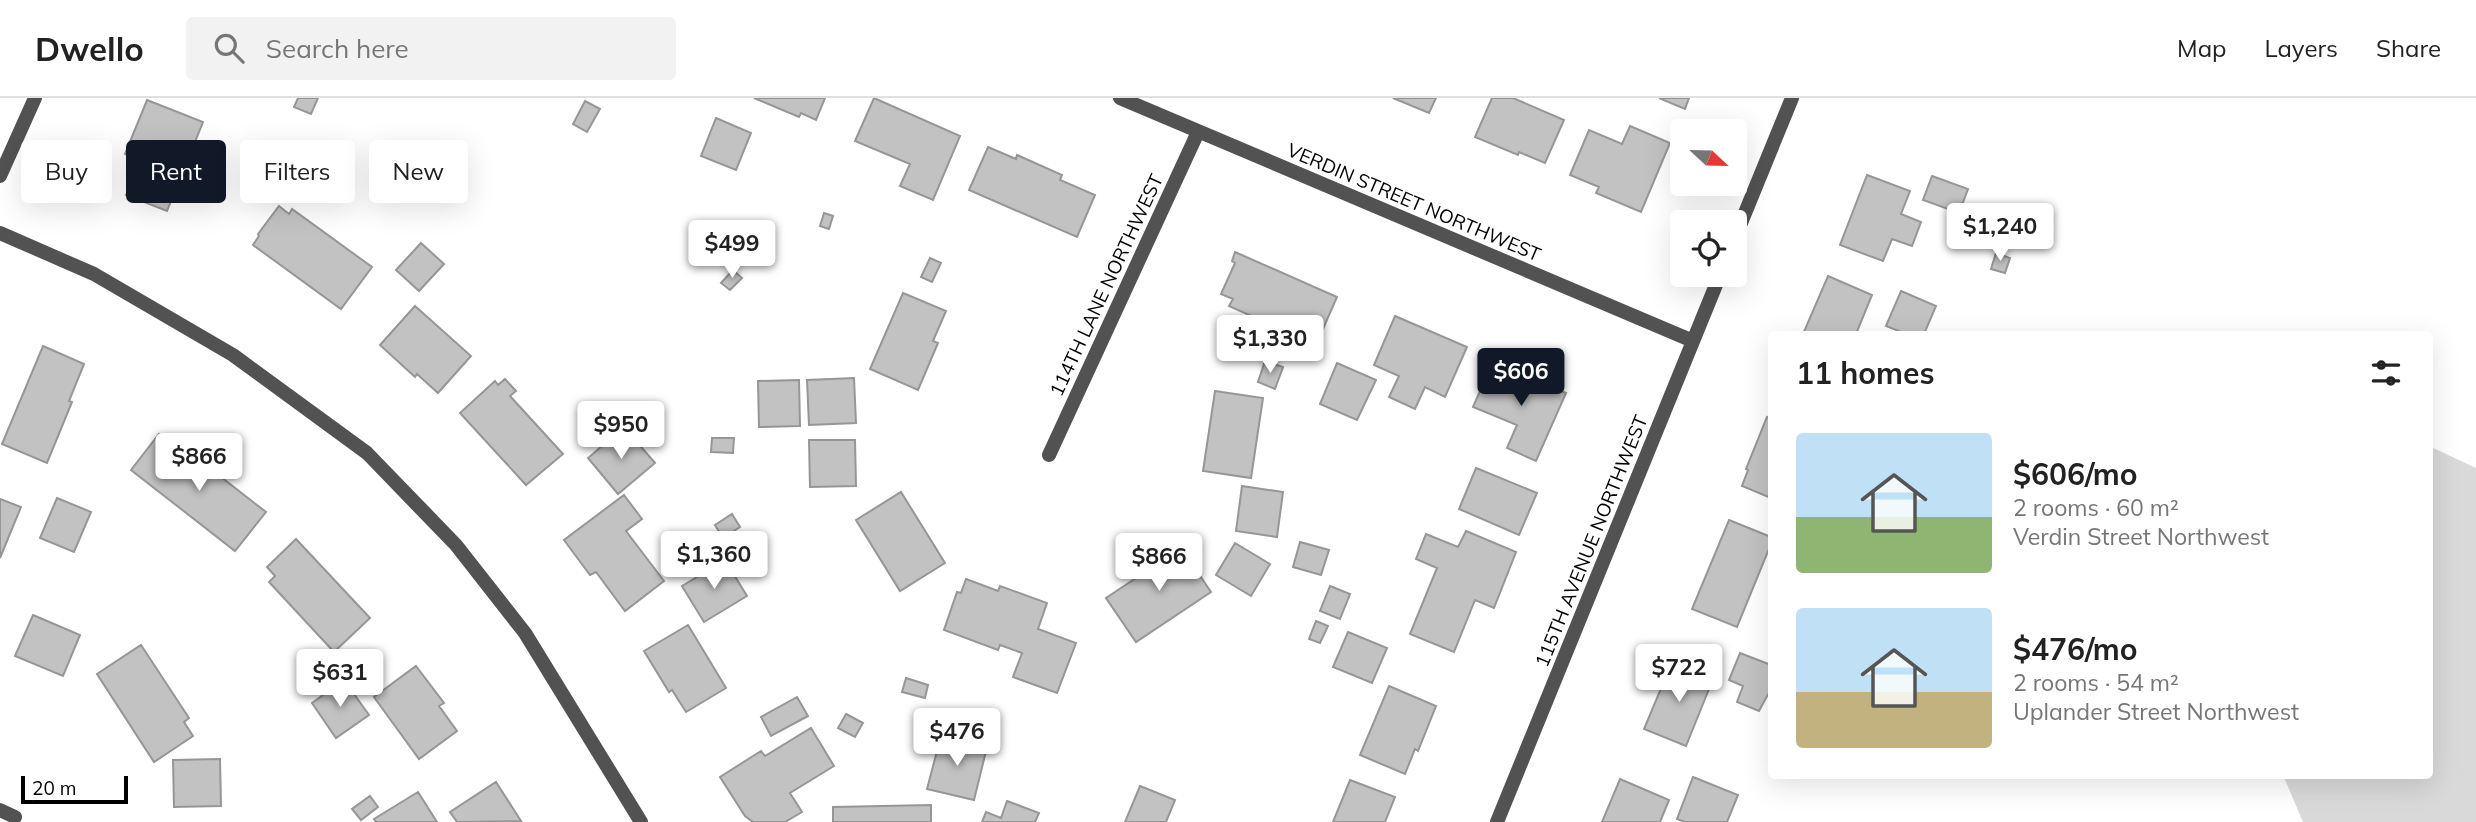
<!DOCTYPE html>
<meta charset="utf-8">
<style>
body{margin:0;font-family:Mulish,sans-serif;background:#f2f2f2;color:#222;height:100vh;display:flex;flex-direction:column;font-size:26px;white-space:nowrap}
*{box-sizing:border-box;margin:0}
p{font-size:23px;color:#767676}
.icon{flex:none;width:38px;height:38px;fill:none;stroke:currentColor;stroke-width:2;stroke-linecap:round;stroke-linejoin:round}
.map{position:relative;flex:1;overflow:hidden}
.drawer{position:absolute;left:1768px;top:233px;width:665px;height:448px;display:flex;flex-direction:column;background:#fff;border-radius:7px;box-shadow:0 7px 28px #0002}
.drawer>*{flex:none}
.top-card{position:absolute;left:21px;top:42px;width:665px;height:63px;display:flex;gap:14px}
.needle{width:46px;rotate:112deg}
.buttons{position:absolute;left:1670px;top:21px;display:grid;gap:14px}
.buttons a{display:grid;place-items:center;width:77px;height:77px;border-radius:7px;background:#fff;box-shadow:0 7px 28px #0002;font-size:35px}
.scale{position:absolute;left:21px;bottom:18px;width:107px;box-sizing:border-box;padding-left:7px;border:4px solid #000;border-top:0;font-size:19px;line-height:24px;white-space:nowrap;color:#000;-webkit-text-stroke:5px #fff;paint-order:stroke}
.price{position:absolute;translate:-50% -60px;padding:0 16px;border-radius:7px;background:#fff;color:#222;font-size:23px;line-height:46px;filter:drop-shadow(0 2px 4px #0008)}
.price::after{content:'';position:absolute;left:50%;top:42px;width:21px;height:16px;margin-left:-10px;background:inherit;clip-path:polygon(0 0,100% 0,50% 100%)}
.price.on{background:#111827;color:#fff}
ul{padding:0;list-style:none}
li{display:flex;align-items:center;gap:21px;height:175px;padding:0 28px}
li span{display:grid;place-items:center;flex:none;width:196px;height:140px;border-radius:7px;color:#555}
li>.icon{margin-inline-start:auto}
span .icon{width:84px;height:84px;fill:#fffc;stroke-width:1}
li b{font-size:30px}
h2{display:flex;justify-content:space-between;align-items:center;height:84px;padding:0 28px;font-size:30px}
.tag{padding:0 24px;border-radius:7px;background:#fff;box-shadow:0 7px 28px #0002;font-size:24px;line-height:63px}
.tag.on{background:#111827;color:#fff}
header{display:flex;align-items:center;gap:42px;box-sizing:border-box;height:98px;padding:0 35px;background:#fff;border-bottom:2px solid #e0e0e0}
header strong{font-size:33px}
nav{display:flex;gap:38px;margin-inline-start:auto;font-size:24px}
.search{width:490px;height:63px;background:#f2f2f2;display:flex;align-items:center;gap:18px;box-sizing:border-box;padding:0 24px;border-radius:7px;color:#767676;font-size:26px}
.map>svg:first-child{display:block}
</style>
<header>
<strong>Dwello</strong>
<div class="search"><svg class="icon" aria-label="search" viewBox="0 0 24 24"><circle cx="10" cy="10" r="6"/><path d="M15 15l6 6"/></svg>Search here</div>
<nav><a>Map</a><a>Layers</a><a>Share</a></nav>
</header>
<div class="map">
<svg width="2476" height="724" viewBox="0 0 2476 724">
<rect width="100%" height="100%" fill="#fff"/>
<path fill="#d9d9d9" d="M2429,348L2476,370V724H2303L2283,677H2429Z"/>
<path fill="#c2c2c2" stroke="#969696" stroke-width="2" d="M298,0H318L311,16L294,9Z
M754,0H825L816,22L801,15L799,19Z
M874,0L960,38L933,102L900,88L910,66L855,43Z
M1393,0H1436L1429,15Z
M1492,0H1513L1564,22L1545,65L1519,54L1518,57L1475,39Z
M1659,0H1689L1685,11Z
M147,2L203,24L167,113L126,97L140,62L125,56Z
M585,3L600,11L587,34L573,26Z
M716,20L751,35L736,72L701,58Z
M1630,28L1670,45L1641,114L1596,95L1599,89L1570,77L1589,32L1622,46Z
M988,49L1016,61L1017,57L1062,77L1060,82L1095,97L1077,139L969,92Z
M1867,77L1910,93L1901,116L1921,124L1912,148L1892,141L1883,163L1840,147Z
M1932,78L1968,91L1959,115L1923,102Z
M279,108L289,116L292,111L372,169L341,211L253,147L259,138L258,136Z
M824,115L833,118L829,131L820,128Z
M421,145L444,166L419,193L396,172Z
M1235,154L1337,199L1316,247L1229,208L1233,201L1221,196L1235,165L1232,163Z
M1996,155L2010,160L2005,175L1991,171Z
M930,160L941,165L932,184L921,179Z
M733,172L742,180L730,192L721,185Z
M1828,178L1872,197L1856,236H1803Z
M1901,193L1936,208L1924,236H1906L1886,228Z
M903,195L946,213L933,243L938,245L918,292L870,271Z
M415,208L471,258L438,295L417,276L415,279L380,247Z
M1395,218L1467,249L1445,299L1425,289L1415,311L1389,299L1399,278L1374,267Z
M43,248L84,266L69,303L72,304L47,365L2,346Z
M1265,263L1283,269L1275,291L1258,284Z
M1337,265L1376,282L1357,322L1320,306Z
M1491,268L1520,280L1522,276L1566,295L1536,363L1507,350L1517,327L1473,309Z
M854,280L856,325L809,327L807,282Z
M505,281L516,293L510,298L563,356L526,387L460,315L495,283L498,287Z
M799,282L800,328L759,329L758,283Z
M1215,293L1263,300L1251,380L1203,373Z
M1767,319L1771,321V400L1742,388L1748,372L1746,371Z
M624,329L655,365L618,396L588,360Z
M159,336L192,362L186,369L199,380L208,369L266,414L235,453L131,372Z
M712,340H734L733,355L711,354Z
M809,342H855L856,388L810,389Z
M1476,370L1537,395L1519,437L1459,411Z
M1242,388L1283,394L1277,439L1236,433Z
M901,394L945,465L900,493L856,422Z
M624,397L642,421L626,433L664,483L625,513L596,474L590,477L564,442Z
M57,400L91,414L74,454L40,440Z
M0,401L21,409L0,460Z
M732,416L740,429L723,440L715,427Z
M1729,422L1771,439V446L1737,529L1692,511Z
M1466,433L1516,454L1494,510L1475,502L1454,554L1410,536L1437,470L1416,461L1426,436L1458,449Z
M296,441L370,520L334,554L269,484L275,478L267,469Z
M1300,444L1329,452L1321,477L1293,469Z
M1178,445L1211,494L1136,544L1106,500L1136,480L1133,476Z
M1235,445L1270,466L1251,498L1216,477Z
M725,462L747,498L704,524L682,488Z
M966,481L998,493L1000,488L1047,505L1038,531L1076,545L1057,595L1013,579L1022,555L1000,547L998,552L944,532L957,494L961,495Z
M1330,488L1350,496L1340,521L1320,513Z
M33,517L80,537L63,578L15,558Z
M1316,523L1328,528L1320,545L1309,541Z
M688,527L726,590L686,614L672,592L669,594L644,553Z
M1348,534L1387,550L1372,585L1333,569Z
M141,547L189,620L184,624L193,638L154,664L97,576Z
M1740,555L1771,567V591L1759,613L1737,604L1743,588L1729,582Z
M1672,564L1713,581L1686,648L1644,631Z
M416,568L444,605L439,608L457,633L419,661L374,599Z
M906,580L928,587L925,600L902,594Z
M344,582L369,617L336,640L312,605Z
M1389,588L1436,608L1418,653L1415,651L1405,676L1360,657Z
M797,599L808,618L771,638L761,619Z
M846,616L863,625L855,639L838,630Z
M969,619L990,624L984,647L963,641Z
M811,630L834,668L790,695L802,714L785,724H753L745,718L720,679L761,653L765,658Z
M941,638L987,649L974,702L927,691Z
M220,661L221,708L174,709L173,662Z
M1693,679L1738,697L1727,724H1685L1677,721Z
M1620,681L1669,702L1660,724H1602Z
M1350,682L1395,699L1385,724H1333Z
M496,684L521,723L457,724L450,714Z
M1140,688L1175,702L1166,724H1125Z
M418,694L437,724H376L374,721Z
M370,698L378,709L361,722L352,711Z
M1007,703L1039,715L1035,724H982L986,714L1001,720Z
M931,707V724H833V709Z"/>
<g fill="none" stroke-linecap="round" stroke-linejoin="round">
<path stroke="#525252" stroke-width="14" d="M1120,0L1693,243
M0,78L35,0
M0,135L94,176L233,257L367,355L456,447L525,535L641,724
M1734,142L1792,0
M1049,357L1198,34
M0,712L15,719
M1497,724L1720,177"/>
</g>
<g text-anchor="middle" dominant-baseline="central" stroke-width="5" stroke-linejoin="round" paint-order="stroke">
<g font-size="19" fill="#000" stroke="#fff">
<text transform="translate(1414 104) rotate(23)">VERDIN STREET NORTHWEST</text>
<text transform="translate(1106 187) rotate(-65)">114TH LANE NORTHWEST</text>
<text transform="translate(1591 443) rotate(-68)">115TH AVENUE NORTHWEST</text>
</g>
</g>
</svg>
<div class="buttons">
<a><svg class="needle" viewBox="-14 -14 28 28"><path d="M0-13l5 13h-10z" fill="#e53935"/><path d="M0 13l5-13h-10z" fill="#767676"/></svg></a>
<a><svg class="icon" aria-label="locate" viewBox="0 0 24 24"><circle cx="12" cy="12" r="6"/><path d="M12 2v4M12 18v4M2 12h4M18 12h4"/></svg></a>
</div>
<div class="scale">20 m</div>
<b class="price" style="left:2000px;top:165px">$1,240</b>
<b class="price" style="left:732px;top:182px">$499</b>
<b class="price" style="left:1270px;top:277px">$1,330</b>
<b class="price on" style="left:1521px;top:310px">$606</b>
<b class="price" style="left:621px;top:363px">$950</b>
<b class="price" style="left:199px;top:395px">$866</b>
<b class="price" style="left:714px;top:493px">$1,360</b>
<b class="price" style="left:1159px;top:495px">$866</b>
<b class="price" style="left:1679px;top:606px">$722</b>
<b class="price" style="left:340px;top:611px">$631</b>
<b class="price" style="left:957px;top:670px">$476</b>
<div class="top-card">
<a class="tag">Buy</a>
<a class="tag on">Rent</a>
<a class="tag">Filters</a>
<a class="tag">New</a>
</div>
<section class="drawer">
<h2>11 homes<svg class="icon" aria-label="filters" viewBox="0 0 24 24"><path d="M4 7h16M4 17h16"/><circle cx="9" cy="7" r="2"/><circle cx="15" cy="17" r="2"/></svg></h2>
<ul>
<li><span style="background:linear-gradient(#bfe0f5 60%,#8fb573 0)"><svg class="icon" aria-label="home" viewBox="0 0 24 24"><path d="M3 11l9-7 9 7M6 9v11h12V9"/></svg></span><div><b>$606/mo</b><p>2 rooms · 60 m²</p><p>Verdin Street Northwest</p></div></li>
<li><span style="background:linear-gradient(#bfe0f5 60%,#c2b280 0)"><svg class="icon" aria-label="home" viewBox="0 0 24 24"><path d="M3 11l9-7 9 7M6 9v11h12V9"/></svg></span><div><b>$476/mo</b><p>2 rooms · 54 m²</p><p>Uplander Street Northwest</p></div></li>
</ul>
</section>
</div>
